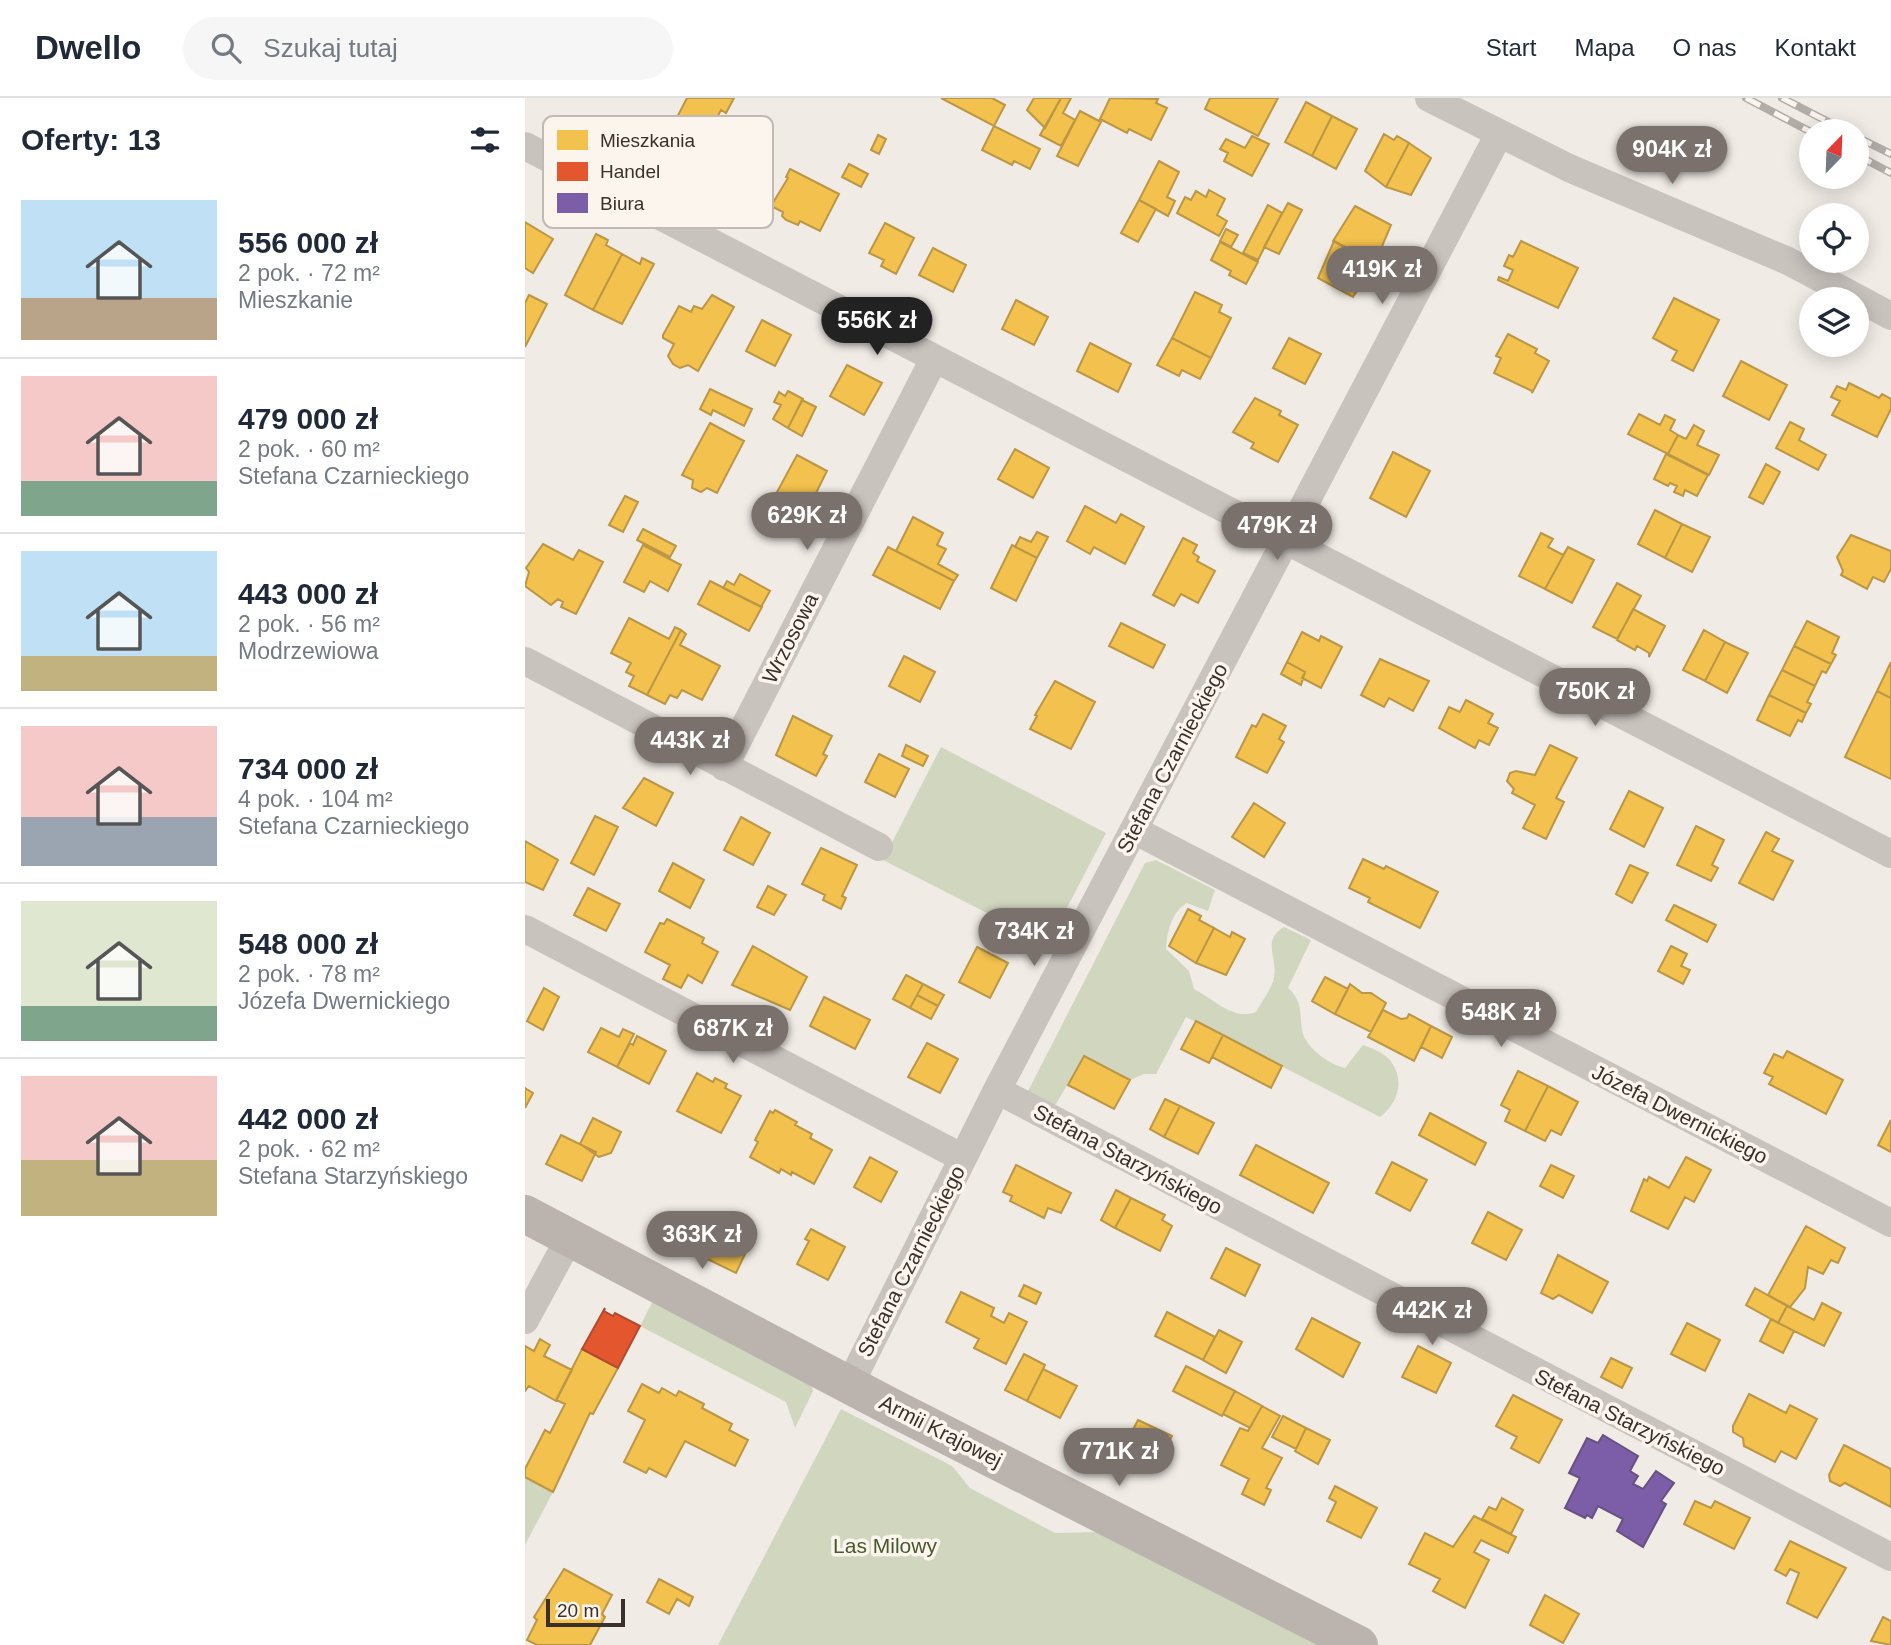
<!DOCTYPE html>
<html lang="pl">
<meta charset="utf-8">
<style>
body{margin:0;font-family:Arial,sans-serif;background:#f6f6f7;color:#1f2937;height:100vh;display:flex;flex-direction:column;font-size:26px;white-space:nowrap}
*{box-sizing:border-box;margin:0}
p{font-size:23px;color:#747a83}
.icon{flex:none;width:38px;height:38px;fill:none;stroke:currentColor;stroke-width:2;stroke-linecap:round;stroke-linejoin:round}
.map{position:relative;flex:1;overflow:hidden}
.details{display:flex;flex-direction:column;background:#fff;width:525px}
.details>*{flex:none}
.needle{width:46px;rotate:23deg}
.buttons{position:absolute;left:1274px;top:21px;display:grid;gap:14px}
.buttons a{display:grid;place-items:center;width:70px;height:70px;border-radius:50%;background:#fff;box-shadow:0 4px 18px #0003;font-size:35px}
.scale{position:absolute;left:21px;bottom:18px;width:79px;box-sizing:border-box;padding-left:7px;border:4px solid #3b302b;border-top:0;font-size:19px;line-height:24px;white-space:nowrap;color:#3b302b;-webkit-text-stroke:5px #fbf5ee;paint-order:stroke}
.price{position:absolute;translate:-50% -60px;padding:0 16px;border-radius:24px;background:#7a716c;color:#fff;font-size:23px;line-height:46px;filter:drop-shadow(0 2px 4px #0008)}
.price::after{content:'';position:absolute;left:50%;top:42px;width:21px;height:16px;margin-left:-10px;background:inherit;clip-path:polygon(0 0,100% 0,50% 100%)}
.price.on{background:#222;color:#fff}
ul{padding:0;list-style:none}
li{display:flex;align-items:center;gap:21px;height:175px;padding:0 21px}
li+li{border-top:2px solid #e0e1e3}
li span{display:grid;place-items:center;flex:none;width:196px;height:140px;border-radius:0px;color:#555}
li>.icon{margin-inline-start:auto}
span .icon{width:84px;height:84px;fill:#fffc;stroke-width:1}
li b{font-size:30px}
h2{display:flex;justify-content:space-between;align-items:center;height:84px;padding:0 21px;font-size:30px}
header{display:flex;align-items:center;gap:42px;box-sizing:border-box;height:98px;padding:0 35px;background:#fff;border-bottom:2px solid #e0e1e3}
header strong{font-size:33px}
nav{display:flex;gap:38px;margin-inline-start:auto;font-size:24px}
.search{width:490px;height:63px;background:#f6f6f7;display:flex;align-items:center;gap:18px;box-sizing:border-box;padding:0 24px;border-radius:38px;color:#747a83;font-size:26px}
main{display:flex;flex:1;min-height:0}
.map>svg:first-child{display:block}
</style>
<header>
<strong>Dwello</strong>
<div class="search"><svg class="icon" aria-label="search" viewBox="0 0 24 24"><circle cx="10" cy="10" r="6"/><path d="M15 15l6 6"/></svg>Szukaj tutaj</div>
<nav><a>Start</a><a>Mapa</a><a>O nas</a><a>Kontakt</a></nav>
</header>
<main>
<section class="details">
<h2>Oferty: 13<svg class="icon" aria-label="filters" viewBox="0 0 24 24"><path d="M4 7h16M4 17h16"/><circle cx="9" cy="7" r="2"/><circle cx="15" cy="17" r="2"/></svg></h2>
<ul>
<li><span style="background:linear-gradient(#bfe0f5 70%,#b9a48a 0)"><svg class="icon" aria-label="home" viewBox="0 0 24 24"><path d="M3 11l9-7 9 7M6 9v11h12V9"/></svg></span><div><b>556 000 zł</b><p>2 pok. · 72 m²</p><p>Mieszkanie</p></div></li>
<li><span style="background:linear-gradient(#f6c9c9 75%,#7fa58c 0)"><svg class="icon" aria-label="home" viewBox="0 0 24 24"><path d="M3 11l9-7 9 7M6 9v11h12V9"/></svg></span><div><b>479 000 zł</b><p>2 pok. · 60 m²</p><p>Stefana Czarnieckiego</p></div></li>
<li><span style="background:linear-gradient(#bfe0f5 75%,#c2b280 0)"><svg class="icon" aria-label="home" viewBox="0 0 24 24"><path d="M3 11l9-7 9 7M6 9v11h12V9"/></svg></span><div><b>443 000 zł</b><p>2 pok. · 56 m²</p><p>Modrzewiowa</p></div></li>
<li><span style="background:linear-gradient(#f6c9c9 65%,#9aa5b1 0)"><svg class="icon" aria-label="home" viewBox="0 0 24 24"><path d="M3 11l9-7 9 7M6 9v11h12V9"/></svg></span><div><b>734 000 zł</b><p>4 pok. · 104 m²</p><p>Stefana Czarnieckiego</p></div></li>
<li><span style="background:linear-gradient(#dfe7d0 75%,#7fa58c 0)"><svg class="icon" aria-label="home" viewBox="0 0 24 24"><path d="M3 11l9-7 9 7M6 9v11h12V9"/></svg></span><div><b>548 000 zł</b><p>2 pok. · 78 m²</p><p>Józefa Dwernickiego</p></div></li>
<li><span style="background:linear-gradient(#f6c9c9 60%,#c2b280 0)"><svg class="icon" aria-label="home" viewBox="0 0 24 24"><path d="M3 11l9-7 9 7M6 9v11h12V9"/></svg></span><div><b>442 000 zł</b><p>2 pok. · 62 m²</p><p>Stefana Starzyńskiego</p></div></li>
</ul>
</section>
<div class="map">
<svg width="1366" height="1547" viewBox="0 0 1366 1547">
<rect width="100%" height="100%" fill="#f0ebe5"/>
<path fill="#d1d6bf" d="M416,649L581,735L523,846L358,762Z
M631,762L690,792L683,813L662,805C647,813 642,834 641,851L664,873L669,891C689,901 708,923 731,914C737,903 747,891 749,879C753,859 736,843 759,829L786,842L763,890C780,905 773,917 778,936C782,950 805,967 820,970L838,947C848,951 861,955 867,965C880,984 872,1006 855,1019L661,919L631,976H619L605,982L559,958L531,1006L525,1009L501,997L620,765Z
M128,1203L287,1288L288,1293L270,1330L261,1304L115,1228Z
M316,1311L427,1368L445,1390L530,1435L573,1434L799,1547H193Z
M0,1379L28,1394L0,1447Z"/>
<path fill="#f2c14e" stroke="#bb9644" stroke-width="2" d="M162,0H209L201,15L196,12L184,35L216,52L202,79L127,40L136,24L147,29Z
M416,0H467L480,7L469,28Z
M509,0H536L520,30L502,12Z
M536,0H546L538,15L550,22L536,48L515,37Z
M585,0L633,1L631,5L642,10L626,42L604,31L602,35L575,21Z
M685,0H753L733,38L680,11Z
M781,4L807,18L787,58L760,44Z
M555,13L576,24L553,68L532,58Z
M807,18L832,31L811,71L787,58Z
M469,28L515,51L505,71L489,63L487,67L457,52Z
M859,36L869,42L872,38L884,45L861,89L840,73Z
M353,37L361,41L354,56L346,52Z
M727,38L744,46L727,78L699,63L703,55L695,51L701,41L720,50Z
M884,45L906,60L886,97L861,89Z
M634,63L654,74L642,99L650,103L643,118L614,102Z
M324,66L343,76L336,89L317,79Z
M265,71L314,96L295,133L275,123L273,127L261,122L257,118L258,114L246,108L263,80L261,79Z
M684,92L700,101L692,117L702,123L694,138L652,115L660,99L666,102L671,93L681,99Z
M614,102L631,111L613,144L596,135Z
M763,105L777,112L754,156L739,149Z
M743,107L757,115L733,162L718,155Z
M830,108L866,127L850,165L808,143Z
M0,124L28,141L8,175L0,170Z
M360,125L389,140L371,176L356,168L359,162L344,155Z
M701,131L713,137L706,149L695,143Z
M71,136L83,142L81,147L97,156L68,212L40,197Z
M809,143L850,165L828,199L793,180Z
M996,143L1053,170L1033,210L973,182L974,179L983,183L988,172L979,168L984,157L988,159Z
M695,144L733,164L721,186L704,177L706,173L686,162Z
M408,150L441,167L428,194L394,177Z
M97,156L115,166L117,160L129,166L97,226L68,212Z
M670,194L697,207L694,214L706,220L686,260L647,240Z
M4,197L22,206L0,249V205Z
M187,197L209,209L173,273L163,267L155,270L148,266L143,258L149,246L138,240V237L154,208L166,214L169,208L177,211Z
M1149,200L1194,222L1168,273L1147,262L1152,253L1128,240Z
M491,202L523,219L509,247L477,231Z
M237,222L266,237L250,268L221,253Z
M983,236L1012,251L1010,255L1024,263L1007,295V293L969,275L976,260L971,258Z
M647,240L686,260L675,281L657,272L654,278L632,267Z
M764,240L796,256L780,286L748,270Z
M565,245L606,266L593,294L552,273Z
M1216,263L1262,287L1244,322L1198,298Z
M322,267L357,285L339,317L305,298Z
M1324,285L1354,300L1357,296L1366,301V311L1352,339L1307,317L1315,303L1306,299L1312,288L1321,292Z
M185,291L227,311L219,328L188,312L186,317L175,311Z
M263,293L278,301L263,330L248,321L256,307L249,304L254,294L260,298Z
M730,300L756,313L754,317L773,327L753,364L726,350L729,345L708,334Z
M277,302L291,309L277,338L263,330Z
M1114,316L1135,327L1140,317L1150,322L1145,332L1153,337L1143,356L1103,336Z
M1265,324L1279,331L1274,342L1301,357L1293,372L1251,350Z
M185,325L219,343L192,395L182,390L176,394L167,390L168,382L157,377Z
M1169,327L1179,333L1172,347L1194,357L1184,377L1143,356L1153,337L1161,341Z
M490,351L524,370L508,400L473,381Z
M868,354L905,373L881,419L845,400Z
M1141,356L1183,377L1172,398L1160,392L1158,398L1149,394L1152,388L1145,385L1143,388L1129,381Z
M272,357L302,373L277,423L245,407Z
M1241,366L1255,374L1238,406L1224,399Z
M100,398L113,404L98,434L84,427Z
M560,408L591,425L596,416L619,429L600,466L569,449L565,456L542,443Z
M1130,412L1157,426L1140,460L1113,446Z
M388,419L418,435L412,447L421,451L413,466L433,477L429,483L371,453Z
M1157,426L1185,439L1167,474L1140,460Z
M118,431L151,448L145,459L112,442Z
M512,434L523,439L512,460L490,449L495,439L506,444Z
M1016,435L1028,441L1023,449L1038,457L1043,449L1020,491L994,478Z
M1326,437L1366,453V471L1359,484L1348,479L1342,491L1316,477L1318,473L1312,459Z
M658,440L672,447L668,455L674,459L672,463L690,473L673,505L656,496L649,508L628,497Z
M18,446L48,462L54,452L78,464L51,516L36,509L38,504L33,501L26,507L0,488L4,474L1,470Z
M118,447L156,467L143,493L125,483L119,494L99,484Z
M487,447L512,460L491,503L466,490Z
M363,449L429,483L415,511L348,477Z
M1043,449L1069,462L1047,505L1020,491Z
M215,476L245,493L236,509L198,490L202,483L209,487Z
M185,483L237,509L224,533L173,506Z
M1092,485L1116,498L1092,541L1068,529Z
M1108,511L1140,528L1124,559V555L1112,548L1110,552L1092,542Z
M104,520L144,541L150,529L156,532L122,597L104,588L109,578L101,574L106,565L86,555Z
M1282,523L1314,539L1307,555L1311,557L1306,566L1269,548Z
M596,525L640,547L628,570L584,548Z
M156,532L161,536L155,547L195,568L177,602L157,592L152,600L145,597L140,606L122,597Z
M1179,532L1200,544L1180,583L1158,572Z
M777,534L794,543L796,538L817,549L796,590L777,580L780,574L762,564Z
M1200,544L1223,555L1202,595L1180,583Z
M1269,548L1306,566L1301,575L1297,573L1290,588L1257,572Z
M379,558L410,574L395,604L364,588Z
M855,561L904,583L888,613L864,600L859,609L836,597Z
M762,564L780,574L776,587L756,576Z
M1366,564V600L1352,593Z
M1257,572L1290,588L1282,604L1286,606L1281,615L1244,597Z
M530,583L570,604L546,651L505,631L512,618L510,617Z
M1352,593L1366,600V681L1320,659Z
M1244,597L1281,615L1277,624L1273,622L1265,638L1232,622Z
M941,602L968,616L963,625L973,630L964,647L954,642L950,650L914,630L924,609L935,614Z
M738,616L761,628L754,641L759,644L742,675L711,659L727,627L731,629Z
M268,618L307,638L298,656L302,658L291,678L251,657Z
M381,647L403,658L398,668L377,658Z
M1025,647L1052,660L1031,700L1039,704L1021,741L998,730L1010,707L987,695L989,691L982,683L985,675L991,673L1010,677Z
M354,656L384,671L370,699L340,684Z
M119,680L148,695L131,728L98,710Z
M1104,693L1138,710L1119,749L1085,731Z
M729,705L760,725L739,759L707,739Z
M70,718L93,729L69,777L46,765Z
M216,719L245,735L228,767L199,752Z
M1171,728L1199,742L1187,767L1193,770L1186,783L1152,767Z
M1241,734L1254,741L1247,753L1268,763L1248,802L1214,785Z
M0,743L33,762L18,792L0,784Z
M296,750L332,767L317,798L321,800L316,811L298,802L300,797L277,786Z
M838,761L859,771L861,768L913,794L895,830L843,804L845,800L824,790Z
M148,765L179,782L165,810L134,793Z
M1105,767L1123,775L1107,805L1091,796Z
M243,788L261,797L249,817L232,809Z
M63,790L95,806L81,833L49,817Z
M1149,807L1191,827L1182,844L1141,822Z
M663,811L676,818L674,822L689,830L671,865L644,848Z
M142,821L179,840L177,845L193,854L177,885L163,877L156,890L138,881L145,867L120,854L135,825L139,826Z
M689,830L705,839L707,834L720,841L701,877L671,865Z
M228,848L282,879L265,912L207,887Z
M1146,848L1162,856L1156,868L1165,872L1158,886L1133,873Z
M452,849L483,865L465,900L434,884Z
M381,877L398,886L385,910L368,901Z
M800,879L823,891L810,916L787,903Z
M398,886L419,897L413,908L392,897Z
M825,886L837,895H846L861,905L846,934L810,916Z
M19,890L34,899L18,932L2,923Z
M392,897L413,908L406,921L385,910Z
M299,899L345,922L330,951L285,928Z
M858,912L876,921L882,920L884,916L906,928L889,963L843,939Z
M671,923L698,937L684,965L656,951Z
M906,928L927,939L917,960L896,949Z
M76,930L94,939L98,931L109,936L92,969L63,954Z
M698,937L757,968L746,990L687,959Z
M112,938L141,953L124,986L92,969L105,945L108,947Z
M402,945L433,961L415,995L383,979Z
M1262,953L1318,982L1301,1016L1244,986L1248,979L1239,975L1249,956L1258,960Z
M559,958L605,982L589,1011L543,987Z
M993,973L1023,988L1000,1033L980,1023L985,1012L976,1007Z
M172,975L188,984L190,980L202,986L200,990L216,998L196,1035L152,1013Z
M1023,988L1053,1004L1036,1037L1026,1032L1020,1043L1000,1033Z
M0,990L8,995L0,1010Z
M640,1001L655,1008L639,1039L625,1031Z
M655,1008L689,1025L673,1056L639,1039Z
M250,1012L272,1024L270,1027L287,1036L285,1040L307,1052L289,1086L267,1074L266,1077L256,1071L254,1075L225,1059L233,1044L230,1042L245,1013L248,1015Z
M905,1015L961,1045L950,1067L894,1037Z
M68,1020L96,1034L86,1055L74,1059L55,1046Z
M1366,1022V1054L1353,1047Z
M36,1037L71,1054L57,1083L21,1066Z
M731,1047L804,1085L788,1115L715,1077Z
M345,1059L372,1074L356,1104L329,1089Z
M1161,1059L1186,1072L1169,1104L1160,1099L1143,1131L1106,1113L1119,1081L1122,1083L1124,1079L1144,1090Z
M867,1064L902,1082L885,1113L851,1095Z
M491,1067L546,1095L536,1115L523,1110L519,1120L485,1103L487,1098L478,1094Z
M1026,1067L1049,1078L1038,1100L1015,1088Z
M591,1092L606,1100L590,1130L576,1122Z
M606,1100L640,1117L637,1122L647,1128L635,1153L590,1130Z
M963,1114L997,1132L981,1162L947,1145Z
M1281,1128L1320,1150L1313,1165L1306,1162L1298,1176L1283,1169L1280,1190L1265,1209L1243,1197Z
M177,1131L221,1154L211,1175L166,1153Z
M286,1131L320,1149L303,1182L272,1166L284,1143L280,1141Z
M701,1150L735,1167L720,1198L686,1180Z
M1033,1157L1083,1184L1067,1215L1034,1197L1028,1201L1016,1195Z
M499,1187L516,1195L511,1206L494,1198Z
M1230,1190L1262,1208L1253,1225L1221,1207Z
M436,1194L469,1210L466,1218L479,1225L484,1215L502,1224L481,1266L449,1250L454,1241L421,1224Z
M1297,1205L1316,1215L1299,1248L1253,1225L1262,1208L1289,1222Z
M642,1214L690,1239L678,1262L630,1238Z
M787,1220L835,1245L818,1279L771,1251Z
M1246,1221L1269,1233L1258,1255L1235,1243Z
M1162,1225L1195,1242L1180,1273L1146,1256Z
M694,1232L717,1244L701,1275L678,1262Z
M15,1241L25,1247L19,1258L47,1272L31,1303L4,1288L0,1293V1248L9,1253Z
M893,1248L926,1265L911,1295L877,1279Z
M57,1251L93,1270L68,1316L65,1315L28,1394L0,1379V1371L20,1332L25,1335L40,1306L31,1302Z
M499,1256L520,1267L502,1303L480,1292Z
M1086,1260L1107,1270L1097,1290L1076,1279Z
M661,1268L710,1293L697,1318L648,1293Z
M518,1271L552,1288L535,1320L502,1303Z
M117,1286L134,1295L137,1290L151,1298L154,1293L179,1306L177,1310L207,1326L204,1332L223,1342L210,1368L160,1343L141,1379L124,1370L121,1375L99,1364L120,1322L103,1313Z
M710,1293L737,1308L725,1330L698,1316Z
M1224,1296L1261,1315L1265,1307L1292,1321L1271,1361L1256,1353L1250,1364L1219,1348L1218,1340L1208,1334V1328Z
M988,1297L1037,1322L1014,1365L986,1350L992,1339L971,1328Z
M737,1308L755,1318L737,1350L757,1360L741,1390L746,1392L739,1407L717,1396L724,1381L696,1367L715,1330L723,1333Z
M758,1318L781,1330L771,1351L747,1339Z
M613,1322L647,1338L631,1369L597,1352Z
M781,1330L805,1342L793,1366L770,1353Z
M1319,1347L1366,1371V1409L1320,1385L1315,1388L1305,1383L1304,1377Z
M810,1388L852,1410L836,1440L802,1423L811,1404L804,1400Z
M977,1400L998,1412L986,1436L957,1421L964,1409L971,1412Z
M1170,1403L1186,1410L1190,1403L1225,1420L1209,1451L1159,1426Z
M949,1418L991,1439L983,1455L956,1442L949,1454L964,1462L940,1510L908,1493L915,1481L884,1466L900,1435L928,1449Z
M1265,1443L1321,1470L1292,1520L1262,1505L1274,1475L1265,1471L1261,1478L1250,1472Z
M39,1471L87,1497L77,1516L80,1519L65,1547H12L2,1542L12,1522L9,1519Z
M134,1481L168,1499L164,1508L152,1501L144,1516L122,1504Z
M1020,1497L1054,1516L1038,1545L1005,1527Z
M1358,1519L1366,1523V1547L1346,1543Z"/>
<path fill="#e4572e" stroke="#b14b2d" stroke-width="2" d="M80,1210L79,1213L88,1218L90,1215L115,1228L93,1270L57,1251Z"/>
<path fill="#7b5ea7" stroke="#685082" stroke-width="2" d="M1078,1337L1113,1358L1105,1373L1113,1378L1108,1386L1118,1391L1131,1373L1149,1385L1136,1403L1141,1406L1118,1449L1092,1433L1098,1421L1073,1408L1067,1420L1062,1417L1060,1420L1040,1410L1055,1380L1044,1375L1062,1340L1073,1345Z"/>
<g fill="none" stroke-linecap="round" stroke-linejoin="round">
<path stroke="#c9c3be" stroke-width="28" d="M904,0L1044,70L1263,163L1366,218
M0,48L1366,756
M0,563L354,749
M199,669L409,261
M609,732L1366,1125
M0,831L438,1060
M472,992L1366,1459
M0,1222L45,1139
M325,1286L472,992L974,36"/>
<path stroke="#bab3ae" stroke-width="38" d="M0,1116L368,1310L834,1547"/>
<defs>
<path id="rail" d="M1221,0L1286,34
M1257,0L1321,33
M1332,39L1366,56
M1332,57L1366,75"/>
</defs>
<use href="#rail" stroke="#b1aca8" stroke-width="8"/>
<use href="#rail" stroke="#fbf5ee" stroke-width="5" stroke-dasharray="16" stroke-linecap="butt"/>
</g>
<g text-anchor="middle" dominant-baseline="central" stroke-width="7" stroke-linejoin="round" paint-order="stroke">
<g font-size="21" fill="#3b302b" stroke="#fbf5ee">
<text transform="translate(265 540) rotate(-63)">Wrzosowa</text>
<text transform="translate(647 660) rotate(-62)">Stefana Czarnieckiego</text>
<text transform="translate(1155 1016) rotate(27)">Józefa Dwernickiego</text>
<text transform="translate(603 1061) rotate(28)">Stefana Starzyńskiego</text>
<text transform="translate(386 1163) rotate(-63)">Stefana Czarnieckiego</text>
<text transform="translate(1105 1324) rotate(27)">Stefana Starzyńskiego</text>
<text transform="translate(416 1333) rotate(27)">Armii Krajowej</text>
</g>
<g font-size="21" fill="#48592e" stroke="#fbf5ee">
<text x="360" y="1447">Las Milowy</text>
</g>
</g>
<rect x="18" y="18" width="230" height="112" rx="10" fill="#fbf5ee" stroke="#c1bab4" stroke-width="2"/>
<rect x="32" y="32" width="31" height="20" fill="#f2c14e"/>
<rect x="32" y="64" width="31" height="19" fill="#e4572e"/>
<rect x="32" y="95" width="31" height="20" fill="#7b5ea7"/>
<g font-size="19" fill="#3b302b">
<text x="75" y="49">Mieszkania</text>
<text x="75" y="80">Handel</text>
<text x="75" y="112">Biura</text>
</g>
</svg>
<div class="buttons">
<a><svg class="needle" viewBox="-14 -14 28 28"><path d="M0-13l5 13h-10z" fill="#e53935"/><path d="M0 13l5-13h-10z" fill="#747a83"/></svg></a>
<a><svg class="icon" aria-label="locate" viewBox="0 0 24 24"><circle cx="12" cy="12" r="6"/><path d="M12 2v4M12 18v4M2 12h4M18 12h4"/></svg></a>
<a><svg class="icon" aria-label="layers" viewBox="0 0 24 24"><path d="M12 4l9 5-9 5-9-5zM3 14l9 5 9-5"/></svg></a>
</div>
<div class="scale">20 m</div>
<b class="price" style="left:1147px;top:88px">904K zł</b>
<b class="price" style="left:857px;top:208px">419K zł</b>
<b class="price on" style="left:352px;top:259px">556K zł</b>
<b class="price" style="left:282px;top:454px">629K zł</b>
<b class="price" style="left:752px;top:464px">479K zł</b>
<b class="price" style="left:1070px;top:630px">750K zł</b>
<b class="price" style="left:165px;top:679px">443K zł</b>
<b class="price" style="left:509px;top:870px">734K zł</b>
<b class="price" style="left:976px;top:951px">548K zł</b>
<b class="price" style="left:208px;top:967px">687K zł</b>
<b class="price" style="left:177px;top:1173px">363K zł</b>
<b class="price" style="left:907px;top:1249px">442K zł</b>
<b class="price" style="left:594px;top:1390px">771K zł</b>
</div>
</main>
